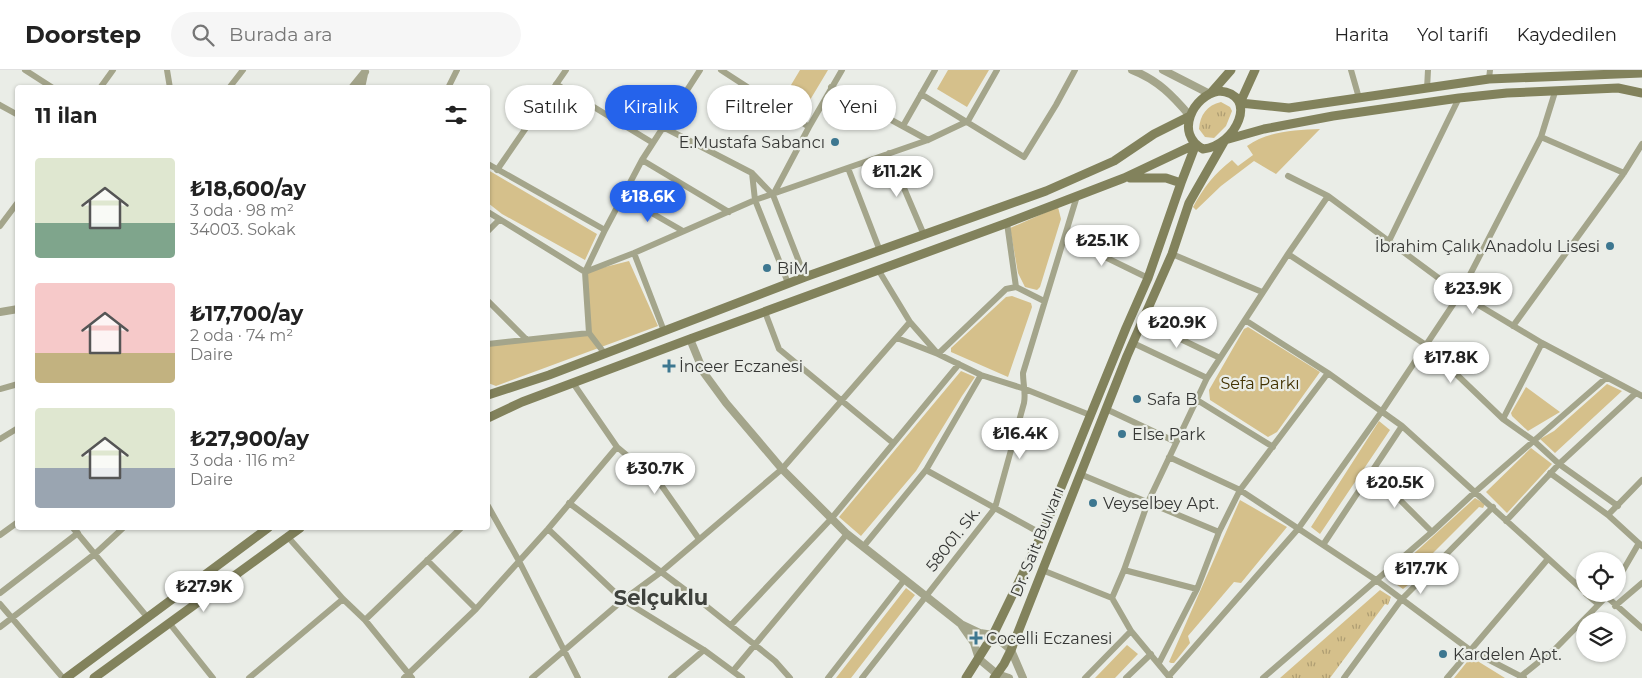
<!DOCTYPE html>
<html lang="tr">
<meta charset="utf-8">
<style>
body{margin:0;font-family:Montserrat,sans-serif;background:#f6f6f6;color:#222;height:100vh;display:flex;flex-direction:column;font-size:19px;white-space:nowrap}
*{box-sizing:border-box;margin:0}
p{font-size:16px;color:#767676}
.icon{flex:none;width:28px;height:28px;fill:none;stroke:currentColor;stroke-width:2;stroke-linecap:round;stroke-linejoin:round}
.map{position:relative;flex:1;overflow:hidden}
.drawer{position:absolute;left:15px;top:15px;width:475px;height:445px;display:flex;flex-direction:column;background:#fff;border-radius:5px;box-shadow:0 1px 4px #0004}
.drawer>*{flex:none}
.guide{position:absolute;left:505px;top:15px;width:475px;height:45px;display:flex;gap:10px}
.tools{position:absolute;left:1576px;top:482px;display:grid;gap:10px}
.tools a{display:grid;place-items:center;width:50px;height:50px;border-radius:50%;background:#fff;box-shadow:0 1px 4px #0004;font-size:25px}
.price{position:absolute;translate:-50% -42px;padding:0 11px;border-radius:18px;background:#fff;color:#222;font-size:16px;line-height:32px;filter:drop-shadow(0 1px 2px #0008)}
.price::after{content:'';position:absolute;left:50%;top:30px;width:15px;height:11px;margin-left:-8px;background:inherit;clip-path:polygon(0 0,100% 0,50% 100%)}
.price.current{background:#2563eb;color:#fff}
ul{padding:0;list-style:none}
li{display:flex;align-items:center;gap:15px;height:125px;padding:0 20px}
li span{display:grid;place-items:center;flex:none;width:140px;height:100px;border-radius:5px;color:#555}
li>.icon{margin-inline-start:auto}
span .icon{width:60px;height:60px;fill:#fffc;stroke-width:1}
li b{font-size:21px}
h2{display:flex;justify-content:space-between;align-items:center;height:60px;padding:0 20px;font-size:21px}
.tag{padding:0 18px;border-radius:22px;background:#fff;box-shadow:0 1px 4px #0004;font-size:18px;line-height:45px}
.tag.current{background:#2563eb;color:#fff}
header{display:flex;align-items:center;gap:30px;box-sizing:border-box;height:70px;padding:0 25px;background:#fff;border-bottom:1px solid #e0e0e0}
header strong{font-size:24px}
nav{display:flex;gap:28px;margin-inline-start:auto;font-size:18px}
.search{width:350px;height:45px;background:#f6f6f6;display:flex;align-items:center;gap:12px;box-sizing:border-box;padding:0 18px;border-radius:28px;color:#767676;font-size:19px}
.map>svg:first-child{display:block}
</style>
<header>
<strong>Doorstep</strong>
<div class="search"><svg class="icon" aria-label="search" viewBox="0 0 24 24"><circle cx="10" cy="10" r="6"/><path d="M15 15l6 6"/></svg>Burada ara</div>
<nav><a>Harita</a><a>Yol tarifi</a><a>Kaydedilen</a></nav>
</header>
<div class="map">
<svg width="1642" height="608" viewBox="0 0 1642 608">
<defs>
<pattern id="grass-tufts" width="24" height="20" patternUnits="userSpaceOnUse" patternTransform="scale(1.25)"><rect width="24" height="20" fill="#d5c08b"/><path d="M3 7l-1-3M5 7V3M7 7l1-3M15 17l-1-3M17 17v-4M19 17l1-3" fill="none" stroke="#ae9d72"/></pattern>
</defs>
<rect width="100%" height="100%" fill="#eaede7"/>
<path fill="url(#grass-tufts)" d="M1221,32L1230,37L1232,41L1226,56L1214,68L1205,67L1199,59C1200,45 1207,35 1221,32Z
M1380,520L1391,527L1388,535L1385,534L1330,608H1280Z"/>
<path fill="#d5c08b" d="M800,0H828L804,40H801L782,30Z
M948,0H989L967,37L937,19Z
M1320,59L1276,104L1254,91L1221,116L1196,140L1193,137C1204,117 1214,104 1232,90L1238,96L1253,85L1247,76C1268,61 1295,60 1320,59Z
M488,100L597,164L585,190L502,144L488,133Z
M1058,137L1061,149L1040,217L1037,220L1025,217L1018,203L1010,158Z
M629,191L658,256L496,316L488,313V276L589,262L585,202Z
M1012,226L1031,233L1032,237L1008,307L951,282V278L1006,227Z
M1248,257L1320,302L1277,362L1268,367L1210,330L1209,320L1244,259Z
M961,301L975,307L962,326L916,401L861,466L839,447Z
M1607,314L1622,321L1555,383L1540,369L1554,361Z
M1526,317L1560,342L1528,361L1512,346L1511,343Z
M1379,351L1390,360L1320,464L1311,457Z
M1531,378L1552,394L1507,443L1486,422Z
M1475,428L1485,434L1483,438L1479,437L1406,510L1408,515L1403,519L1387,508Z
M1240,430L1287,457L1241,513L1234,512L1188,566L1190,573L1174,593H1171L1169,592Z
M906,518L915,525L851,608H836Z
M1127,575L1138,584L1115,608H1095Z
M1471,587L1505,608H1454Z"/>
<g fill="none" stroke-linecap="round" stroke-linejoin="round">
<path stroke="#a4a58b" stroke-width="6" d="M25,0L53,18
M167,0L170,18
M721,0L809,57
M1351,0L1359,28
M1489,9L1490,0
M556,14L653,73
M831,17L928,70
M100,18L113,0
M229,18L243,0
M448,18L457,0
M1427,19L1428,0
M921,24L1024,87L1056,35L1075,0
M0,35L18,45
M968,51L997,0
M903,56L935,0
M663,57L752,103L773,125
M1541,67L1624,103
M889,83L924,165
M642,90L729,142
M488,94L605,160
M848,98L880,181
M497,100L566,0
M752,103L755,130L788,213
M1288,106L1328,126L1460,224L1542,273L1642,326
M622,126L683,161
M488,142L585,202
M1007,153L1016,217
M0,156L18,132
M488,161L499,150
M1066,168L1148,208
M1389,171L1459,28
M634,183L664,261
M1172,184L1262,222
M1288,184L1426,275L1503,349L1534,371L1559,394L1618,436
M879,201L910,252L938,284L981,305L1025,319L1090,345
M585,202L634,183L755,130L928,70L968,51
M805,207L773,125L809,57L842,0
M488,231L526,269
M765,242L779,279L893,373
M1245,250L1328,303L1402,356L1585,522
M1143,251L1220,288
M1513,256L1624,103L1642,74
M897,268L938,284L1006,219L1016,217L1044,231
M1133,273L1207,308
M488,274L589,263
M605,284L589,263L585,202L605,160L642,90L700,0
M0,319L18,314
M1197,330L1273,377
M1106,339L1176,372
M1503,349L1542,273
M0,369L18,358
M617,377L659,412L699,469
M1169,387L1240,420L1376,510L1470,580L1524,608
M926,400L1042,464
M1372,402L1432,462
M1550,403L1608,445L1642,476
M1080,404L1219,462
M569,433L700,531L775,591L790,608
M488,436L519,491L578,608
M1608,445L1642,410
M1506,451L1559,394L1636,323
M73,458L148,548
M548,459L623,530L704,580L742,608
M0,465L18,452
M287,466L343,529L365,550L412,608
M1323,475L1402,356
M863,477L926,400L981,305
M427,490L476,539
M1042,500L1112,528L1131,561L1170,608
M1124,500L1197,519
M1618,509L1639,473
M0,523L78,463
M1586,524L1598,534
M1607,527L1642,558
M1112,528L1124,500L1148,432L1207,308L1288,184L1328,126
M0,534L63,608
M1615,536L1642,513
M365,550L461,458
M170,554L213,608
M731,555L831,449L959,294
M0,557L96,483L123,458
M1159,593L1197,519L1219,462L1240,420L1328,303
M733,601L847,464
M1169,606L1298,459L1382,341L1460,224L1541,67L1555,22
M1520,607L1555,579L1609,524
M249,608L343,529
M404,608L476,539L548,459L617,377L573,313
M532,608L623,530L661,502L782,399L910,252
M671,608L704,580
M828,608L905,509
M862,608L995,438L1024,333C1026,323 1023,314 1023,303L1077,126
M1085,608L1131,561
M1126,608L1151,584
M1263,608L1432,462L1475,422L1606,308
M1344,608L1401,530L1493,437
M1447,608L1547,490"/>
<path stroke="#a4a58b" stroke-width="8" d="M1132,0C1158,10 1173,26 1190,46
M1163,0L1210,24
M352,18L365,2
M361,18L364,4
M0,242L18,239
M690,269L704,303L726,333L782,399L847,464L961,554L980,563L993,565L1011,580L1023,608
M962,556L974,573L979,589L997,604L1009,608"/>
<path stroke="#82825c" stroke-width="9" d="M1255,0L1240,33L1289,38L1489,9L1642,3
M1219,21C1260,24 1236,76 1203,79C1174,64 1193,25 1219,21Z
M1210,24L1231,0
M1130,108H1166L1181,113
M488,325L549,305L805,207L1046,121L1114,91L1154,64L1190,46
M488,348L522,332L690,269L1007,153L1124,108L1196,74
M66,608L268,458
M94,608L300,458
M966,608L993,565L1042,464L1126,258L1148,208L1181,113L1196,74
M994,608L1004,594L1011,580L1127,286L1172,184L1189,133L1225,70L1264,59L1333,46L1459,28L1507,23L1618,18L1642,23"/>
</g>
<g fill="#3d7790" stroke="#eaede7" stroke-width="2">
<circle cx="835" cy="72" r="5"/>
<circle cx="1610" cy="176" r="5"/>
<circle cx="767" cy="198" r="5"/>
<path d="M666.5 288.5h5v5h5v5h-5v5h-5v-5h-5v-5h5z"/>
<circle cx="1137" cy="329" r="5"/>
<circle cx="1122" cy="364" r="5"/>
<circle cx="1093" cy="433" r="5"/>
<path d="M973.5 560.5h5v5h5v5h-5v5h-5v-5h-5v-5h5z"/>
<circle cx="1443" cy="584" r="5"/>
</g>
<g text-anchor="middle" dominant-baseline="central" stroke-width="4.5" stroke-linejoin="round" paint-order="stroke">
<g font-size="16" fill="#363735" stroke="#eaede7" text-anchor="start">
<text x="825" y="72" text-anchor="end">E.Mustafa Sabancı</text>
<text x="1600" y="176" text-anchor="end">İbrahim Çalık Anadolu Lisesi</text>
<text x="777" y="198">BiM</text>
<text x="679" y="296">İnceer Eczanesi</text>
<text x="1147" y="329">Safa B</text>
<text x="1132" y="364">Else Park</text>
<text x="1103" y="433">Veyselbey Apt.</text>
<text x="986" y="568">Cocelli Eczanesi</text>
<text x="1453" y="584">Kardelen Apt.</text>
</g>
<g font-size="16" fill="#423201" stroke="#eaede7">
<text x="1260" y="313">Sefa Parkı</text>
</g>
<g font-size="16" fill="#363735" stroke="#eaede7">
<text transform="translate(953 469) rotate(-52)">58001. Sk.</text>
<text transform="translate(1037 472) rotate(-68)">Dr. Sait Bulvarı</text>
</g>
<g font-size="21" font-weight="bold" fill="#3e413c" stroke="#eaede7">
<text x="661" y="527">Selçuklu</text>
</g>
</g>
</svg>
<div class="tools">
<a><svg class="icon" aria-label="locate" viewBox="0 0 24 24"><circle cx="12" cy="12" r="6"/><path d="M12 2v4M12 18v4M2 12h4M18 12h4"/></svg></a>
<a><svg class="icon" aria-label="layers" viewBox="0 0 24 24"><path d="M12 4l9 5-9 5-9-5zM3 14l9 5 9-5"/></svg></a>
</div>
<b class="price" style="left:897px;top:128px">₺11.2K</b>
<b class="price current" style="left:648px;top:153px">₺18.6K</b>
<b class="price" style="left:1102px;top:197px">₺25.1K</b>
<b class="price" style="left:1473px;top:245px">₺23.9K</b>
<b class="price" style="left:1177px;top:279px">₺20.9K</b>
<b class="price" style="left:1451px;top:314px">₺17.8K</b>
<b class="price" style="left:1020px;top:390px">₺16.4K</b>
<b class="price" style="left:655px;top:425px">₺30.7K</b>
<b class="price" style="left:1395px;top:439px">₺20.5K</b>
<b class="price" style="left:1421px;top:525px">₺17.7K</b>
<b class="price" style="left:204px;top:543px">₺27.9K</b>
<div class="guide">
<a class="tag">Satılık</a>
<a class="tag current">Kiralık</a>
<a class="tag">Filtreler</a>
<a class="tag">Yeni</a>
</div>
<section class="drawer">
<h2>11 ilan<svg class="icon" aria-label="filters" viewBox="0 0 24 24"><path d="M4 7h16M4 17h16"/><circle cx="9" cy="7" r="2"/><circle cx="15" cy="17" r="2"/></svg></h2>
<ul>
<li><span style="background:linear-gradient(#dfe7d0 65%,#7fa58c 0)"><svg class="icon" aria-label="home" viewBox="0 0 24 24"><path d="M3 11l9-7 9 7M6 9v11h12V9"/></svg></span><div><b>₺18,600/ay</b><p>3 oda · 98 m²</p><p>34003. Sokak</p></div></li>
<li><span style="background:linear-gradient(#f6c9c9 70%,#c2b280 0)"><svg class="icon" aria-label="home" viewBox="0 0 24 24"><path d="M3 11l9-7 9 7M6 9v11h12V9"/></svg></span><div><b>₺17,700/ay</b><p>2 oda · 74 m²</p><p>Daire</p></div></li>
<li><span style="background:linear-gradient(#dfe7d0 60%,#9aa5b1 0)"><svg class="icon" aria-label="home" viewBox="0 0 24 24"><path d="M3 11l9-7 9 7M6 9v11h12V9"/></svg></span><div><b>₺27,900/ay</b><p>3 oda · 116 m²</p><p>Daire</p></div></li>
</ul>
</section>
</div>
